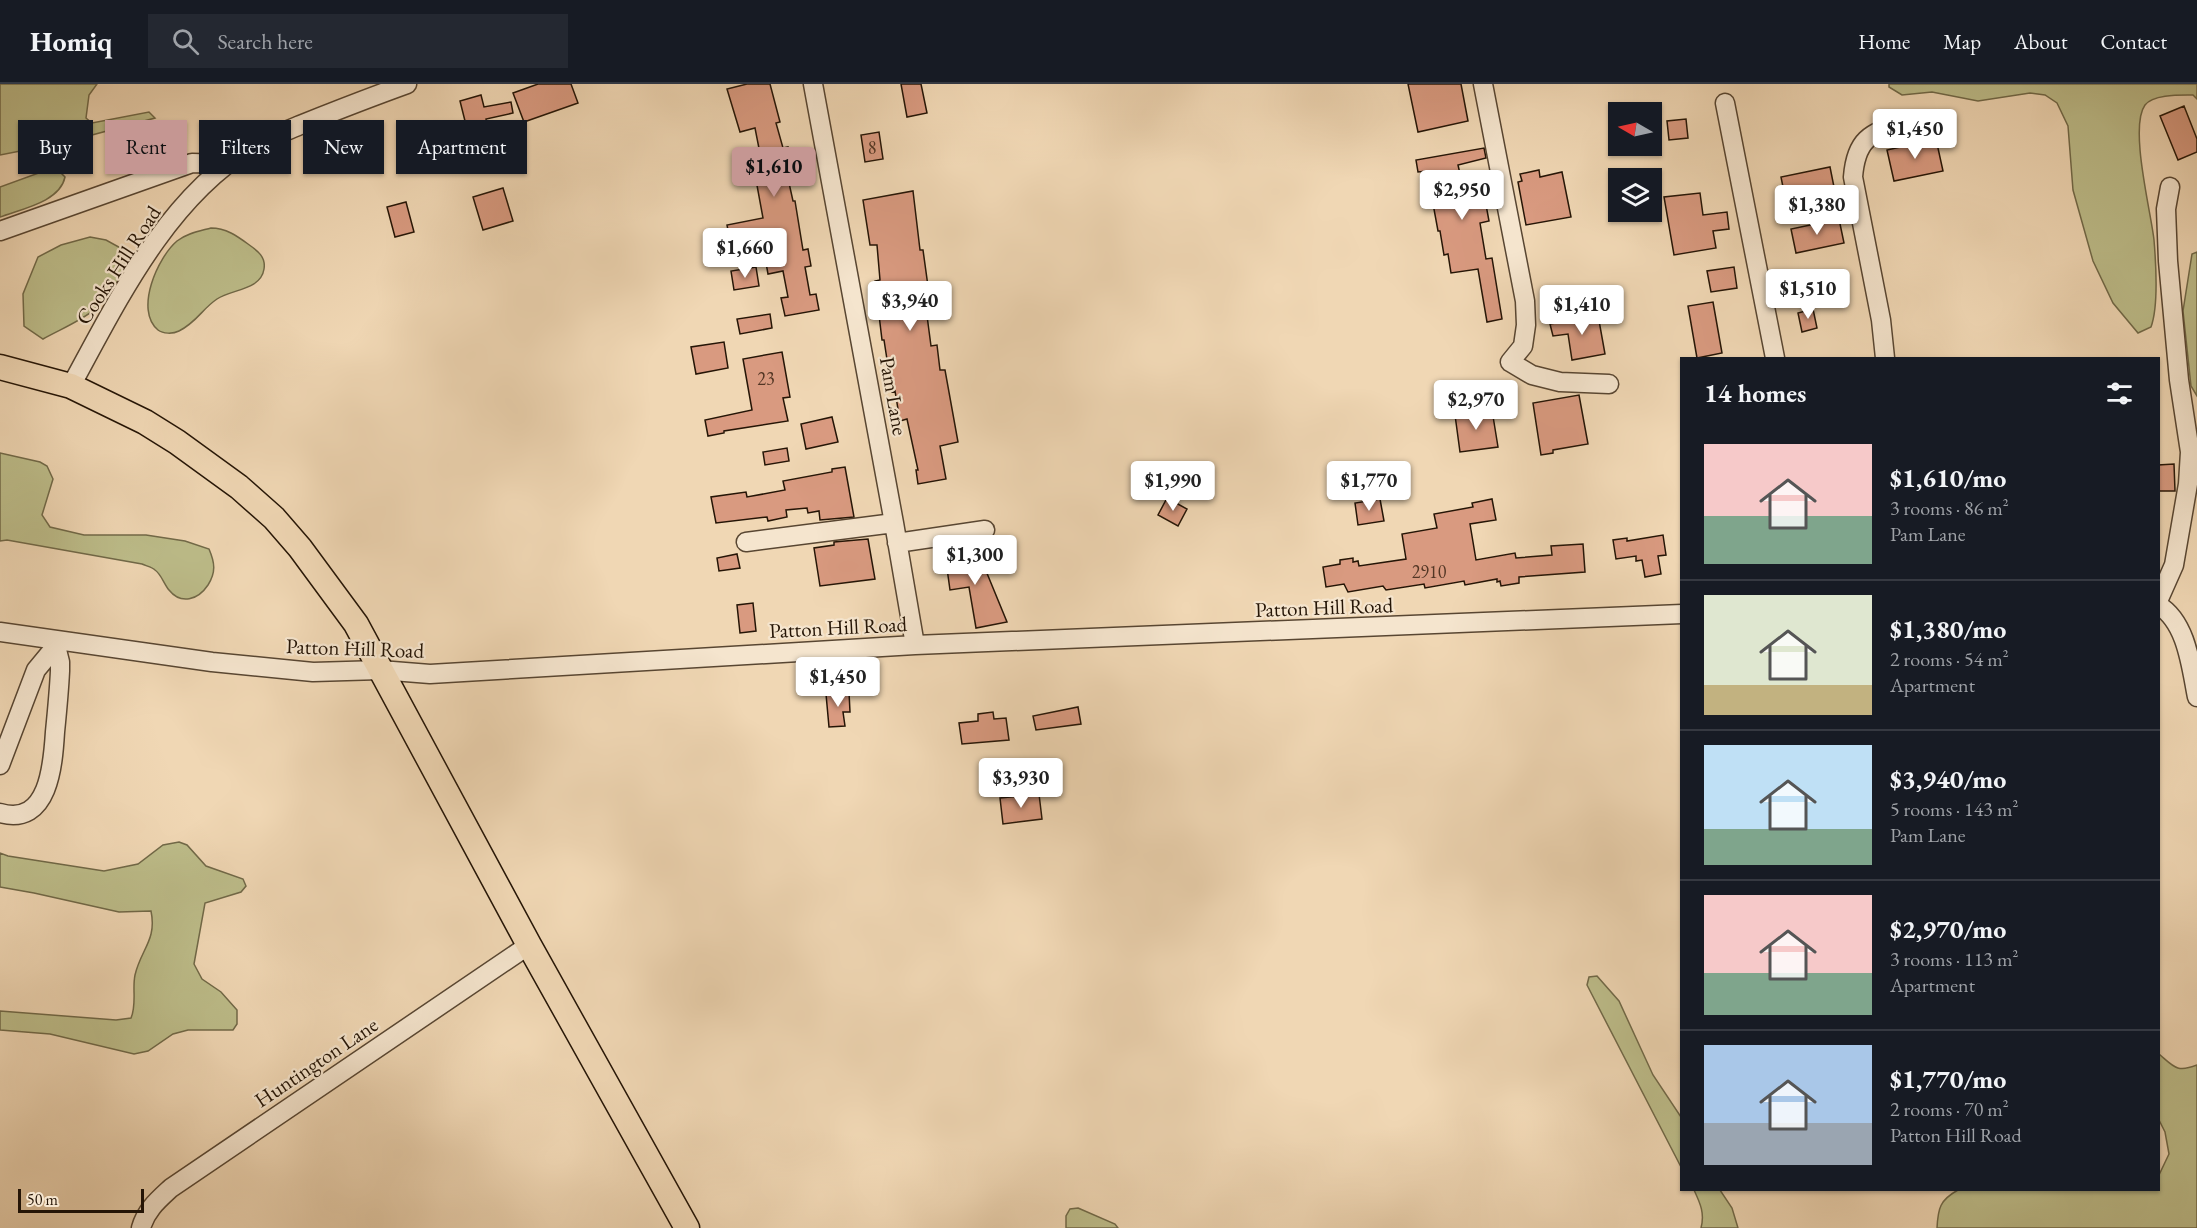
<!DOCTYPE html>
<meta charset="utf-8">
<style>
body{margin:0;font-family:"EB Garamond",serif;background:#242831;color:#f1f3f6;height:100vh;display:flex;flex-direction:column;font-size:22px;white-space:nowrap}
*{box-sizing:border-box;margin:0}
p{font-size:20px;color:#9ea1a6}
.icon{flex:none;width:33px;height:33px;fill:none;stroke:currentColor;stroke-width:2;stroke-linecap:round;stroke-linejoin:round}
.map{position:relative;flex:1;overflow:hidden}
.drawer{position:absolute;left:1680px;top:273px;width:480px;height:834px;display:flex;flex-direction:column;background:#171b24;border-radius:0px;box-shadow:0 2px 4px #0004}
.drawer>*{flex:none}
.guide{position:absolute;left:18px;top:36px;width:570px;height:54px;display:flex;gap:12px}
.needle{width:39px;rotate:279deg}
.buttons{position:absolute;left:1608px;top:18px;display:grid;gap:12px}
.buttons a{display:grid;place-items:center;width:54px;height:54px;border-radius:0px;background:#171b24;box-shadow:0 2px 4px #0004;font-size:30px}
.scale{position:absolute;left:18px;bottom:15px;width:126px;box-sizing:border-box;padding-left:6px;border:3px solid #251506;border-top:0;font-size:16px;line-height:21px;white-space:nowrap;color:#251506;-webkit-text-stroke:4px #f5e5ce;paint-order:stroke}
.price{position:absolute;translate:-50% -51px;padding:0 14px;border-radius:6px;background:#fff;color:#222;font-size:20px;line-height:39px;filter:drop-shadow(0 2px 3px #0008)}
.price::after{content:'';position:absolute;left:50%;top:36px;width:18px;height:14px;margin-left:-9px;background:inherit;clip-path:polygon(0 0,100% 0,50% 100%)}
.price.selected{background:#c59692;color:#111}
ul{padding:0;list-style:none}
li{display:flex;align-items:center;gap:18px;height:150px;padding:0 24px}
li+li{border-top:2px solid #363941}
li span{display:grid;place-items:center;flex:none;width:168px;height:120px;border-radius:0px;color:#555}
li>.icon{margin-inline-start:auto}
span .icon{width:72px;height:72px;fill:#fffc;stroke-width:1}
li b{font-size:26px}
h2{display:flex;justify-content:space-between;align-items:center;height:72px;padding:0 24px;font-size:26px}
.tag{padding:0 21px;border-radius:0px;background:#171b24;box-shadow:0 2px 4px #0004;font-size:21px;line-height:54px}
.tag.selected{background:#c59692;color:#111}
header{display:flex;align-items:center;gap:36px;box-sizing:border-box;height:84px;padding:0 30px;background:#171b24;border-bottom:2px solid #363941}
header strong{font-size:28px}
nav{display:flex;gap:33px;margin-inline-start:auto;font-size:21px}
.search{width:420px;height:54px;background:#242831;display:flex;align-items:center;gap:15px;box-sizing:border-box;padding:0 21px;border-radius:0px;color:#9ea1a6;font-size:22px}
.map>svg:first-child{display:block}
</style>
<header>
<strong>Homiq</strong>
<div class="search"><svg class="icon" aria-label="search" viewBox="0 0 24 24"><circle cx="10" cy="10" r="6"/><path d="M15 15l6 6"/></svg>Search here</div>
<nav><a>Home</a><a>Map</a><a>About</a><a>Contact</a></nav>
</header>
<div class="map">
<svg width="2197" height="1144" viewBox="0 0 2197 1144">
<rect width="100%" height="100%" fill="#f0d7b4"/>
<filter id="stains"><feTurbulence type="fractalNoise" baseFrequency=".00333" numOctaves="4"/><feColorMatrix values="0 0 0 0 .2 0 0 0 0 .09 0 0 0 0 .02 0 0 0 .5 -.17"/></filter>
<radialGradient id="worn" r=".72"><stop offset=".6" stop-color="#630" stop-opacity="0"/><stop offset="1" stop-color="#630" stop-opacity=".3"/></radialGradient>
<path fill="#bdbd8a" stroke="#716948" stroke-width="1.5" d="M0,0H97L89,11L86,34L92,39L149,28L155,34L66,58L0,71Z
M1889,0H2197V15L2193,11C2180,11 2153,10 2145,21C2129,43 2151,128 2154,156C2156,180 2159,221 2151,243L2138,249L2113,219L2093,177L2073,106L2068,42L2057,19L2045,11L2030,9L1978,17L1932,8L1902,11L1889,3Z
M44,87L60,88L65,93C60,118 21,125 0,133V103Z
M211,144C226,144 237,152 248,160C258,167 266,173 264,185C261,206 232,205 217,215C202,225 197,238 179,247C173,250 163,250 158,246C134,226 158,173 177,157C187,149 200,147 211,144Z
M90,153L106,156L126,167C127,176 124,182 121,190C104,229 78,236 43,255L24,242L23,210L38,173L61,161Z
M2197,168V312L2191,302L2183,227L2192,170Z
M0,369L40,378L47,382L53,395L42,431L50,443L84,451H146L185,457L209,465C215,479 216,488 208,501C198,516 181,521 169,506C164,500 161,490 155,486C152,483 146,482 142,480L7,456L0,457Z
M179,758L187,761L206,782L243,795L246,802L241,808L205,819L194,880L202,895L221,908L237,926V940L233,946H188L173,950L148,967L134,970L50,950L0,946V927L116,936L131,934C137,920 132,905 135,891C141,865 157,856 151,827L119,828L34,809L0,803V769L8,772L104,787L138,780L163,761Z
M1597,892L1619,917L1653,991L1681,1033V1083L1587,901L1589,893Z
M2159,970C2174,983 2177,989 2197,981V1144H1937C1938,1124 1940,1116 1958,1106H2158L2159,1091L2169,1070L2165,1048L2159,1036Z
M1694,1106H1720L1732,1124L1738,1144H1701C1705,1129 1700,1119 1694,1106Z
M1078,1124L1115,1140L1118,1144H1066V1132L1070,1125Z"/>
<path fill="#d99a80" stroke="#251506" stroke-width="1.5" d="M538,0H571L578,19L524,38L513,9Z
M747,0H770L780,38L776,39L783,64L788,63L793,89L787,90L793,117H795L803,166L808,165L811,182L805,183L810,211L816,210L819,226L785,232L781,214L788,213L783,187L768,190L761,151L730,157L727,141L763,134L756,96L765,95L755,44L740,48L727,5Z
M901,0H921L927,29L907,33Z
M1408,0H1461L1468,37L1418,48Z
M481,11L484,23L511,18L513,29L486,35L490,53L472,57L468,41H466L460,17Z
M2184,22L2197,55V68L2178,76L2160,32Z
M1686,35L1688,54L1669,56L1667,37Z
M879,48L883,75L865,78L861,51Z
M1936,55L1943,87L1894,97L1887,66Z
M1484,64L1486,74L1458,81L1463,103L1482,99L1489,137L1480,139L1486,175L1492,174L1502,235L1487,238L1478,185L1451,189L1448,170L1444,171L1440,147H1438L1427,87L1418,88L1416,76Z
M1830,83L1835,108L1786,118L1781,93Z
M1539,86L1540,93L1562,88L1571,133L1526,141L1518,98L1522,97L1520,90Z
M503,104L513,137L483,146L473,113Z
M913,107L920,166H923L931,224H926L931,262L937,261L940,286H945L958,358L940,362L946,395L918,400L916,386H918L907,335L900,337L895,307L892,308L884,256H882L875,197L880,196L877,161H870L863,116Z
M1700,109L1703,131L1727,128L1729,145L1713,147L1716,164L1674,171L1664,113Z
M406,118L414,148L395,153L387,123Z
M1839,135L1844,159L1796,169L1791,145Z
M756,183L759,202L734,206L731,187Z
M1734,183L1737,204L1711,208L1707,187Z
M1713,218L1722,269L1697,274L1688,222Z
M1813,225L1817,244L1802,248L1798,229Z
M770,230L772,244L740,250L737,235Z
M1598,231L1605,270L1572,276L1568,250L1553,252L1550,240Z
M724,258L728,284L696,290L691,263Z
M782,268L790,313L783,314L788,337L724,347V349L708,352L705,336L752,326L743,275Z
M1579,311L1588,360L1553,366V369L1541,371L1533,319Z
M1492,326L1498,363L1460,368L1455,331Z
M832,333L838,358L806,365L801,340Z
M787,364L789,377L765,381L763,368Z
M2174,380L2175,407H2158V381Z
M845,383L854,433L820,436L819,427L808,429L807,424L786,426L787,433L768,437L767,433L716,439L711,413L746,408L747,413L785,406L783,397L832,388V385Z
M1167,414L1187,425L1178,442L1158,431Z
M1380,415L1384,437L1358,441L1355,419Z
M1492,415L1496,436L1470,440L1476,476L1515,469L1516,474L1552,471L1551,462L1583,460L1585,488L1519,493V499L1501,502L1500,497L1497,498V495L1465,501L1464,497L1425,504L1424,500L1386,506L1383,502L1348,508L1344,500L1326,503L1323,483L1340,480V476L1353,474V478L1358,477L1359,482L1406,475L1402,450L1437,444L1434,430L1473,423L1472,419Z
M1663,451L1666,471L1658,472L1661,490L1645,493L1642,476L1636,477V472L1616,475L1613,456L1627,454V457Z
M868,455L875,495L820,502L814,464L834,461V458Z
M977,465L1007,538L976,544L969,503L950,506L945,470Z
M737,470L740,484L719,487L717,474Z
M753,519L756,547L740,549L737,521Z
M849,608L850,628H843L845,642L829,643L826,610Z
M1078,623L1081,640L1036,646L1033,632Z
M993,628L994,635L1006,634L1009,656L962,660L959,639L978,637V630Z
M1039,710L1042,735L1003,740L1000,714Z"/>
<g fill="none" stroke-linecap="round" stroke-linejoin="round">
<defs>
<path id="minor" d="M813,0L894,439L915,561
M1483,0L1525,217L1526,241L1523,262L1510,278L1532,291L1560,298L1609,300
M1725,19L1775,274
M0,147L192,79L226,80
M1885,274L1881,236L1853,93C1856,56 1869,49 1903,39
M71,302C118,216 167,113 254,62C268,53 285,48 300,41C335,27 371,13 407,0
M746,458L894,439
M897,459L985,446
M2158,517L2174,481L2188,400L2190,368L2179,296L2168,177L2166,125L2170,103
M2158,521C2187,538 2191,583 2197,613
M0,548L212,578L313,588L380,586L430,590L915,561L1682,530
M0,681L36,586L60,557
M0,729C49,743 53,680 55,648C57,628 59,608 60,587V578L56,562
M141,1144C146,1126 158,1116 171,1104L529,861"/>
<path id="major" d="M0,283L71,302L145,338L177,358L239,403L274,434L300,464L356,540L529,861L687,1144"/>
</defs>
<use href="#minor" stroke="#584632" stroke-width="21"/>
<use href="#major" stroke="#251506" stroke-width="27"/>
<use href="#minor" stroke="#f5e5ce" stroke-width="18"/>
<use href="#major" stroke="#f0d7b4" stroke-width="24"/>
</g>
<g text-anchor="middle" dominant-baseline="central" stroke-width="4.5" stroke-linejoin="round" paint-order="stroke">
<g font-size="18" fill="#523624">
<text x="872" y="63">8</text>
<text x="766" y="294">23</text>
<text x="1429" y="487">2910</text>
</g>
<g font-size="21" fill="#251506" stroke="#f5e5ce">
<text transform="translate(118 181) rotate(-57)">Cooks Hill Road</text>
<text transform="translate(894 312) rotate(80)">Pam Lane</text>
<text transform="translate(1324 523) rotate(-2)">Patton Hill Road</text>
<text transform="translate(838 543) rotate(-3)">Patton Hill Road</text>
<text transform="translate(355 564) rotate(2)">Patton Hill Road</text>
<text transform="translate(316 978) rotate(-34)">Huntington Lane</text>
</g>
</g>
<rect width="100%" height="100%" filter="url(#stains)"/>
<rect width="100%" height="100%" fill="url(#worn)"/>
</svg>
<div class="buttons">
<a><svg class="needle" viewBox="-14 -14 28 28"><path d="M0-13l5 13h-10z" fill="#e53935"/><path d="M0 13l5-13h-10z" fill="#9ea1a6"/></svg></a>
<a><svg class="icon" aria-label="layers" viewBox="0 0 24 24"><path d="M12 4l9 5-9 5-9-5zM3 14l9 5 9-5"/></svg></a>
</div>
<div class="scale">50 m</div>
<b class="price" style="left:1915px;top:76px">$1,450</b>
<b class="price selected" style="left:774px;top:114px">$1,610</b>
<b class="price" style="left:1462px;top:137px">$2,950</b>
<b class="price" style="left:1817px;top:152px">$1,380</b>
<b class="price" style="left:745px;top:195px">$1,660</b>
<b class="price" style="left:1808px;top:236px">$1,510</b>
<b class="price" style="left:910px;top:248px">$3,940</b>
<b class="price" style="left:1582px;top:252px">$1,410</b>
<b class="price" style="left:1476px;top:347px">$2,970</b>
<b class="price" style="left:1173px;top:428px">$1,990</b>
<b class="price" style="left:1369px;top:428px">$1,770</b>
<b class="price" style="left:975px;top:502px">$1,300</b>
<b class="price" style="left:838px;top:624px">$1,450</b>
<b class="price" style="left:1021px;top:725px">$3,930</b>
<div class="guide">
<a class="tag">Buy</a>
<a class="tag selected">Rent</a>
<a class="tag">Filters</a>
<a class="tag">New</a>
<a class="tag">Apartment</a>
</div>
<section class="drawer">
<h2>14 homes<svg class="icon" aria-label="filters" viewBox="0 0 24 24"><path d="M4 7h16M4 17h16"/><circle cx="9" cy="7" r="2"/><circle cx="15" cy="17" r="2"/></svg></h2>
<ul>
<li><span style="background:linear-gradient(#f6c9c9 60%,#7fa58c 0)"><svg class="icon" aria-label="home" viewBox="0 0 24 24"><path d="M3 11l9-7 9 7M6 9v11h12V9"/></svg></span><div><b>$1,610/mo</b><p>3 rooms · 86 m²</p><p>Pam Lane</p></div></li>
<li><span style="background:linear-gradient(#dfe7d0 75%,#c2b280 0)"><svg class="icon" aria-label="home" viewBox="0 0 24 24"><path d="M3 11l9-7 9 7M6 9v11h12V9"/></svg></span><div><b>$1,380/mo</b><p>2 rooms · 54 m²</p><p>Apartment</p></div></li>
<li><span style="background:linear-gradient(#bfe0f5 70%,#7fa58c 0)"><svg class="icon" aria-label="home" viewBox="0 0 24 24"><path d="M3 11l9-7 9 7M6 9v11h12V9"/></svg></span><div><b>$3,940/mo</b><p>5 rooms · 143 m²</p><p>Pam Lane</p></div></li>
<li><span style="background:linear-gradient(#f6c9c9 65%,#7fa58c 0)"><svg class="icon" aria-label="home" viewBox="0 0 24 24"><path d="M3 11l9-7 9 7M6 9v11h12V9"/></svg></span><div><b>$2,970/mo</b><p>3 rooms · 113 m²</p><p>Apartment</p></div></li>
<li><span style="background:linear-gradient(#a9c7e8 65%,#9aa5b1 0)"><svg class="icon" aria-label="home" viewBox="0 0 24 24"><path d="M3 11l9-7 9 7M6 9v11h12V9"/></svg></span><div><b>$1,770/mo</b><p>2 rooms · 70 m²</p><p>Patton Hill Road</p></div></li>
</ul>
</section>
</div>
